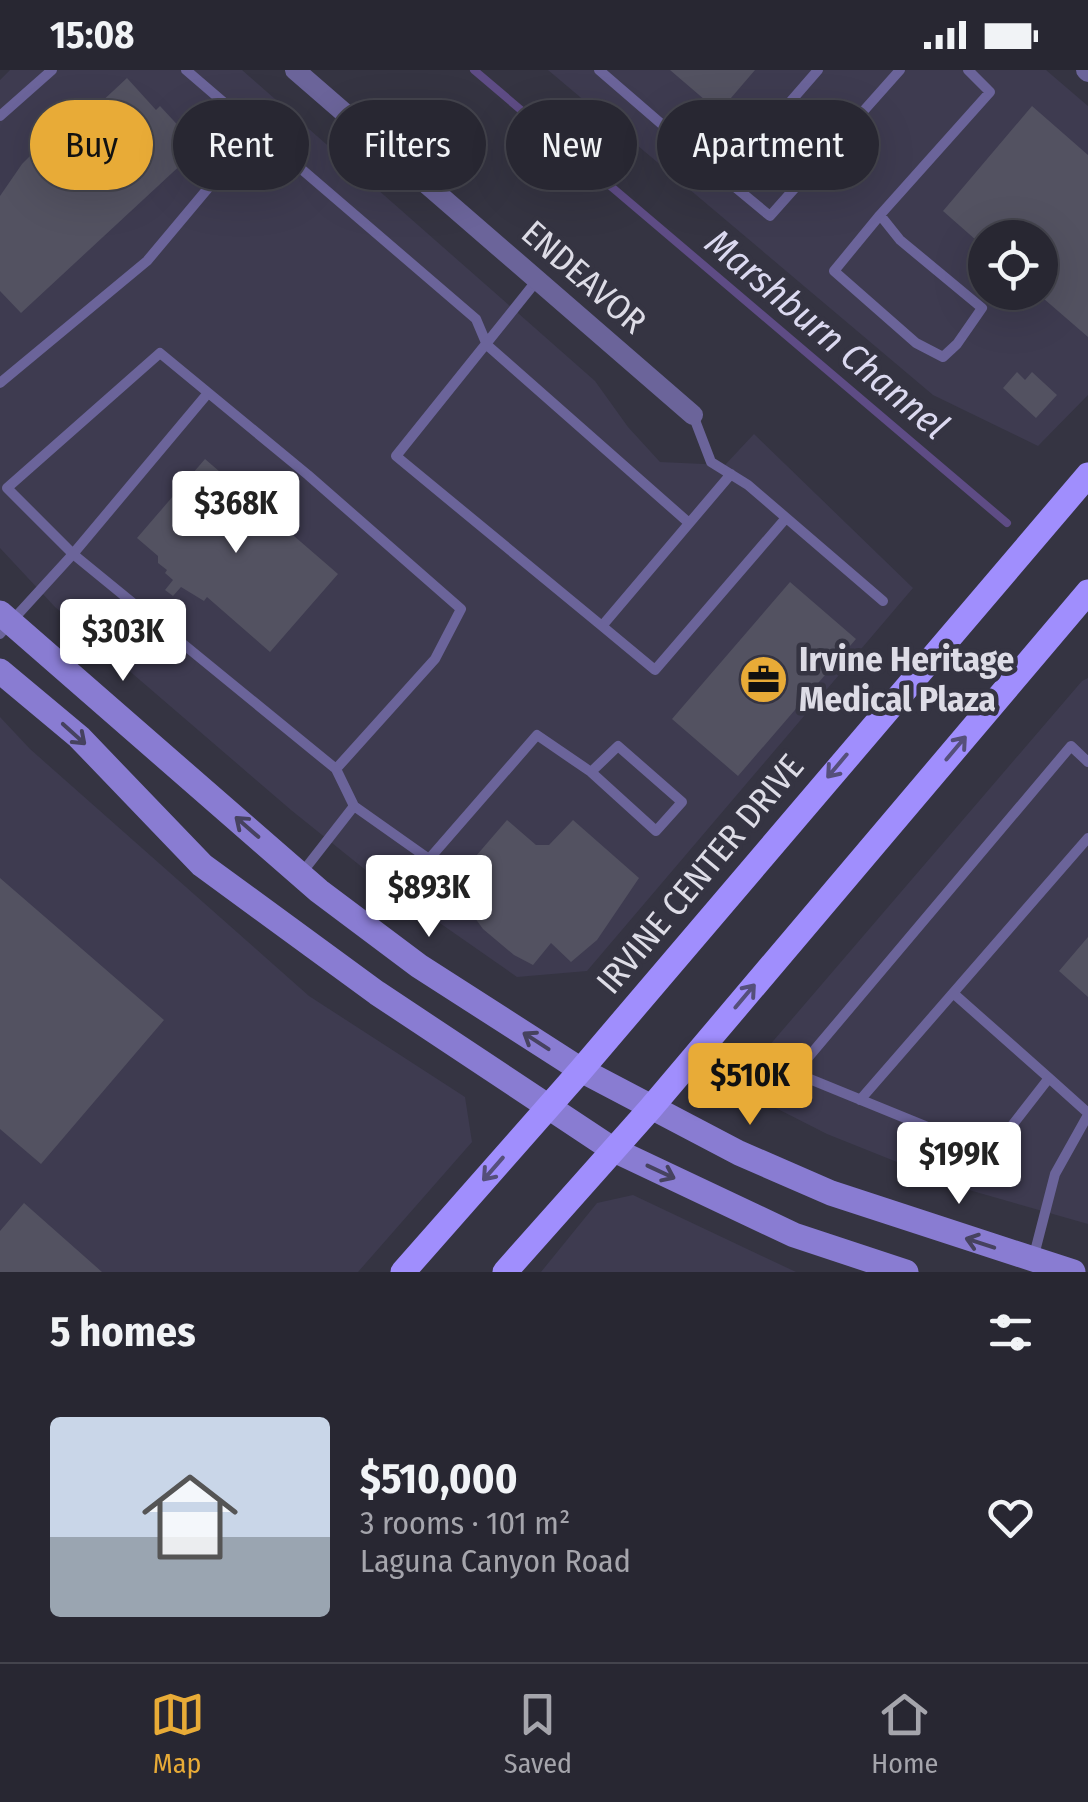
<!DOCTYPE html>
<meta charset="utf-8">
<style>
body{margin:0;font-family:"Fira Sans Condensed",sans-serif;background:#34333e;color:#f1f3f6;height:100vh;display:flex;flex-direction:column;font-size:38px;white-space:nowrap}
*{box-sizing:border-box;margin:0}
p{font-size:32px;color:#a5a5ac}
.icon{flex:none;width:55px;height:55px;fill:none;stroke:currentColor;stroke-width:2;stroke-linecap:round;stroke-linejoin:round}
.map{position:relative;height:1202px;overflow:hidden}
.sheet{display:flex;flex-direction:column;background:#282732;flex:1}
.sheet>*{flex:none}
.banner{position:absolute;left:30px;top:30px;width:1030px;height:90px;display:flex;gap:20px}
.fabs{position:absolute;left:968px;top:150px;display:grid;gap:20px}
.fabs a{display:grid;place-items:center;width:90px;height:90px;border-radius:50%;background:#282732;box-shadow:0 10px 40px #0002,0 0 0 2px #44444d;font-size:50px}
.price{position:absolute;translate:-50% -85px;padding:0 22px;border-radius:10px;background:#fff;color:#222;font-size:32px;line-height:65px;filter:drop-shadow(0 2px 5px #0008)}
.price::after{content:'';position:absolute;left:50%;top:60px;width:30px;height:22px;margin-left:-15px;background:inherit;clip-path:polygon(0 0,100% 0,50% 100%)}
.price.active{background:#e8ab37;color:#111}
ul{padding:0;list-style:none}
li{display:flex;align-items:center;gap:30px;height:250px;padding:0 50px}
li span{display:grid;place-items:center;flex:none;width:280px;height:200px;border-radius:10px;color:#555}
li>.icon{margin-inline-start:auto}
span .icon{width:120px;height:120px;fill:#fffc;stroke-width:1}
li b{font-size:42px}
h2{display:flex;justify-content:space-between;align-items:center;height:120px;padding:0 50px;font-size:42px}
.tag{padding:0 35px;border-radius:45px;background:#282732;box-shadow:0 10px 40px #0002,0 0 0 2px #44444d;font-size:35px;line-height:90px}
.tag.active{background:#e8ab37;color:#111}
.status{display:flex;justify-content:space-between;align-items:center;height:70px;padding:0 50px;background:#282732;direction:ltr}
.status svg{height:28px;fill:currentColor}
.tab-bar{display:flex;justify-content:space-around;align-items:center;height:140px;border-top:2px solid #44444d;background:#282732;font-size:28px;color:#a5a5ac}
.tab-bar a{display:grid;justify-items:center;gap:5px}
.tab-bar .active{color:#e8ab37}
.map>svg:first-child{display:block}
</style>
<div class="status"><b>15:08</b><svg viewBox="0 0 49 12"><path d="M0 12V9h3v3zM5 12V6h3v6zM10 12V3h3v9zM15 12V0h3v12zM26 1h20v11H26zM47 4h2v5h-2z"/></svg></div>
<div class="map">
<svg width="1088" height="1202" viewBox="0 0 1088 1202">
<rect width="100%" height="100%" fill="#353442"/>
<path fill="#3e3b50" fill-rule="evenodd" d="M10,0H242L595,311L628,357L660,392L725,395L754,364L913,518L587,901L517,907L378,810L291,740L55,537L0,478V10Z
M548,0H1046L1088,36V325L1038,376L933,325ZM985,168H1040V222H985Z
M1088,608V1154L962,1118L827,1064L768,1034L762,984L1082,611Z
M0,647L30,679L309,926L465,1027L472,1072L358,1202H0Z
M633,1125L796,1202H541L597,1133Z"/>
<g fill="none" stroke-linecap="round" stroke-linejoin="round">
<path stroke="#5e4c85" stroke-width="8" d="M474,0L1007,453"/>
</g>
<path fill="#535261" d="M670,0H755L719,42Z
M127,8L156,40L160,36L199,78L21,243L0,221V126L22,94L45,71L83,49Z
M1032,36L1088,85V267L1036,222H1040V168H985V178L943,141Z
M1017,302L1025,310L1032,302L1057,325L1036,348L1003,318Z
M205,389L338,504L270,582L207,527L204,531L181,517L173,526L165,520L173,510L165,503L167,500L158,493V486L137,468Z
M790,512L856,569L738,706L672,649Z
M507,750L536,775H549L573,750L639,808L597,870L571,892L551,873L533,895L514,885L483,859L451,815Z
M0,808L164,950L41,1094L0,1059Z
M1088,867V927L1059,901Z
M24,1133L102,1202H0V1161Z"/>
<g fill="none" stroke-linecap="round" stroke-linejoin="round">
<path stroke="#6b649a" stroke-width="10" d="M186,0L476,249L487,275L689,453
M599,0L724,108
M818,0L724,108L770,146L900,0
M0,46L52,0
M880,145L834,201L916,273L943,287L957,274L982,238L900,170L880,145L990,22L968,0
M538,209L396,386L602,556L731,404
M0,313L147,191L256,61
M208,323L73,484L336,699
M693,345L711,392L748,415L883,531
M602,556L655,600L786,448
M0,564L73,484L7,418L160,283L308,405L461,539L435,589L336,699L354,736L301,804
M1088,692L1071,676L795,1003L969,1074L1003,1067L1049,1008L1088,1043
M354,736L429,789L537,665L591,702L656,761L682,732L618,676L591,702
M953,923L1049,1008
M860,1030L1088,768
M1033,1189L1055,1104L1088,1045"/>
<path stroke="#6b649a" stroke-width="20" d="M295,0L693,345
M1086,0L1088,2"/>
<path stroke="#897cd2" stroke-width="25" d="M0,543L319,821L419,896L581,1000L739,1083L831,1123L1073,1202
M0,601L79,667L202,795L377,923L612,1079L794,1165L906,1202"/>
<path stroke="#a08efd" stroke-width="25" d="M403,1202L581,1000L1088,405
M505,1202L650,1039L1088,522"/>
</g>
<defs><path id="oneway-shaft" d="M-6 0H5M1.5-3L5.5 0L1.5 3" fill="none" stroke-width="1.6" stroke-linecap="round" stroke-linejoin="round" transform="scale(2.5)"/></defs>
<g stroke="#46425f">
<use href="#oneway-shaft" transform="translate(74 664) rotate(42)"/>
<use href="#oneway-shaft" transform="translate(247 757) rotate(-139)"/>
<use href="#oneway-shaft" transform="translate(536 971) rotate(-147)"/>
<use href="#oneway-shaft" transform="translate(661 1102) rotate(25)"/>
<use href="#oneway-shaft" transform="translate(980 1173) rotate(-162)"/>
</g>
<g stroke="#554f7a">
<use href="#oneway-shaft" transform="translate(956 678) rotate(-50)"/>
<use href="#oneway-shaft" transform="translate(837 696) rotate(130)"/>
<use href="#oneway-shaft" transform="translate(745 926) rotate(-50)"/>
<use href="#oneway-shaft" transform="translate(493 1099) rotate(131)"/>
</g>
<defs>
<symbol id="office-disc" viewBox="-11 -11 22 22"><circle r="9.5" fill="#e8ab37" stroke="#353442"/><path d="M-6-3h4V-5.5h4V-3h4V5H-6ZM-1-4.5V-3h2v-1.5ZM-6 0V1H6V0Z" fill="#111"/></symbol>
</defs>
<g fill-rule="evenodd">
<use href="#office-disc" x="736" y="582" width="55" height="55"/>
</g>
<g text-anchor="middle" dominant-baseline="central" stroke-width="9" stroke-linejoin="round" paint-order="stroke">
<g font-size="35" fill="#dddce6" stroke="#353442">
<text transform="translate(584 207) rotate(41)">ENDEAVOR</text>
<text transform="translate(700 804) rotate(-50)">IRVINE CENTER DRIVE</text>
</g>
<g font-size="35" font-weight="bold" fill="#dddce6" stroke="#353442" text-anchor="start">
<text x="799" y="589">Irvine Heritage<tspan x="799" dy="40">Medical Plaza</tspan></text>
</g>
<g font-size="38" font-style="italic" fill="#dbd9f0" stroke="#353442">
<text transform="translate(827 264) rotate(40)">Marshburn Channel</text>
</g>
</g>
</svg>
<div class="fabs">
<a><svg class="icon" aria-label="locate" viewBox="0 0 24 24"><circle cx="12" cy="12" r="6"/><path d="M12 2v4M12 18v4M2 12h4M18 12h4"/></svg></a>
</div>
<b class="price" style="left:236px;top:486px">$368K</b>
<b class="price" style="left:123px;top:614px">$303K</b>
<b class="price" style="left:429px;top:870px">$893K</b>
<b class="price active" style="left:750px;top:1058px">$510K</b>
<b class="price" style="left:959px;top:1137px">$199K</b>
<div class="banner">
<a class="tag active">Buy</a>
<a class="tag">Rent</a>
<a class="tag">Filters</a>
<a class="tag">New</a>
<a class="tag">Apartment</a>
</div>
</div>
<section class="sheet">
<h2>5 homes<svg class="icon" aria-label="filters" viewBox="0 0 24 24"><path d="M4 7h16M4 17h16"/><circle cx="9" cy="7" r="2"/><circle cx="15" cy="17" r="2"/></svg></h2>
<ul>
<li><span style="background:linear-gradient(#c9d6e8 60%,#9aa5b1 0)"><svg class="icon" aria-label="home" viewBox="0 0 24 24"><path d="M3 11l9-7 9 7M6 9v11h12V9"/></svg></span><div><b>$510,000</b><p>3 rooms · 101 m²</p><p>Laguna Canyon Road</p></div><svg class="icon" aria-label="heart" viewBox="0 0 24 24"><path d="M12 20l-8-8c-3-5 5-10 8-4 3-6 11-1 8 4z"/></svg></li>
</ul>
</section>
<nav class="tab-bar">
<a class="active"><svg class="icon" aria-label="map" viewBox="0 0 24 24"><path d="M3 6l6-2 6 2 6-2v14l-6 2-6-2-6 2zM9 4v14M15 6v14"/></svg>Map</a>
<a><svg class="icon" aria-label="saved" viewBox="0 0 24 24"><path d="M7 4h10v16l-5-4-5 4z"/></svg>Saved</a>
<a><svg class="icon" aria-label="home" viewBox="0 0 24 24"><path d="M3 11l9-7 9 7M6 9v11h12V9"/></svg>Home</a>
</nav>
